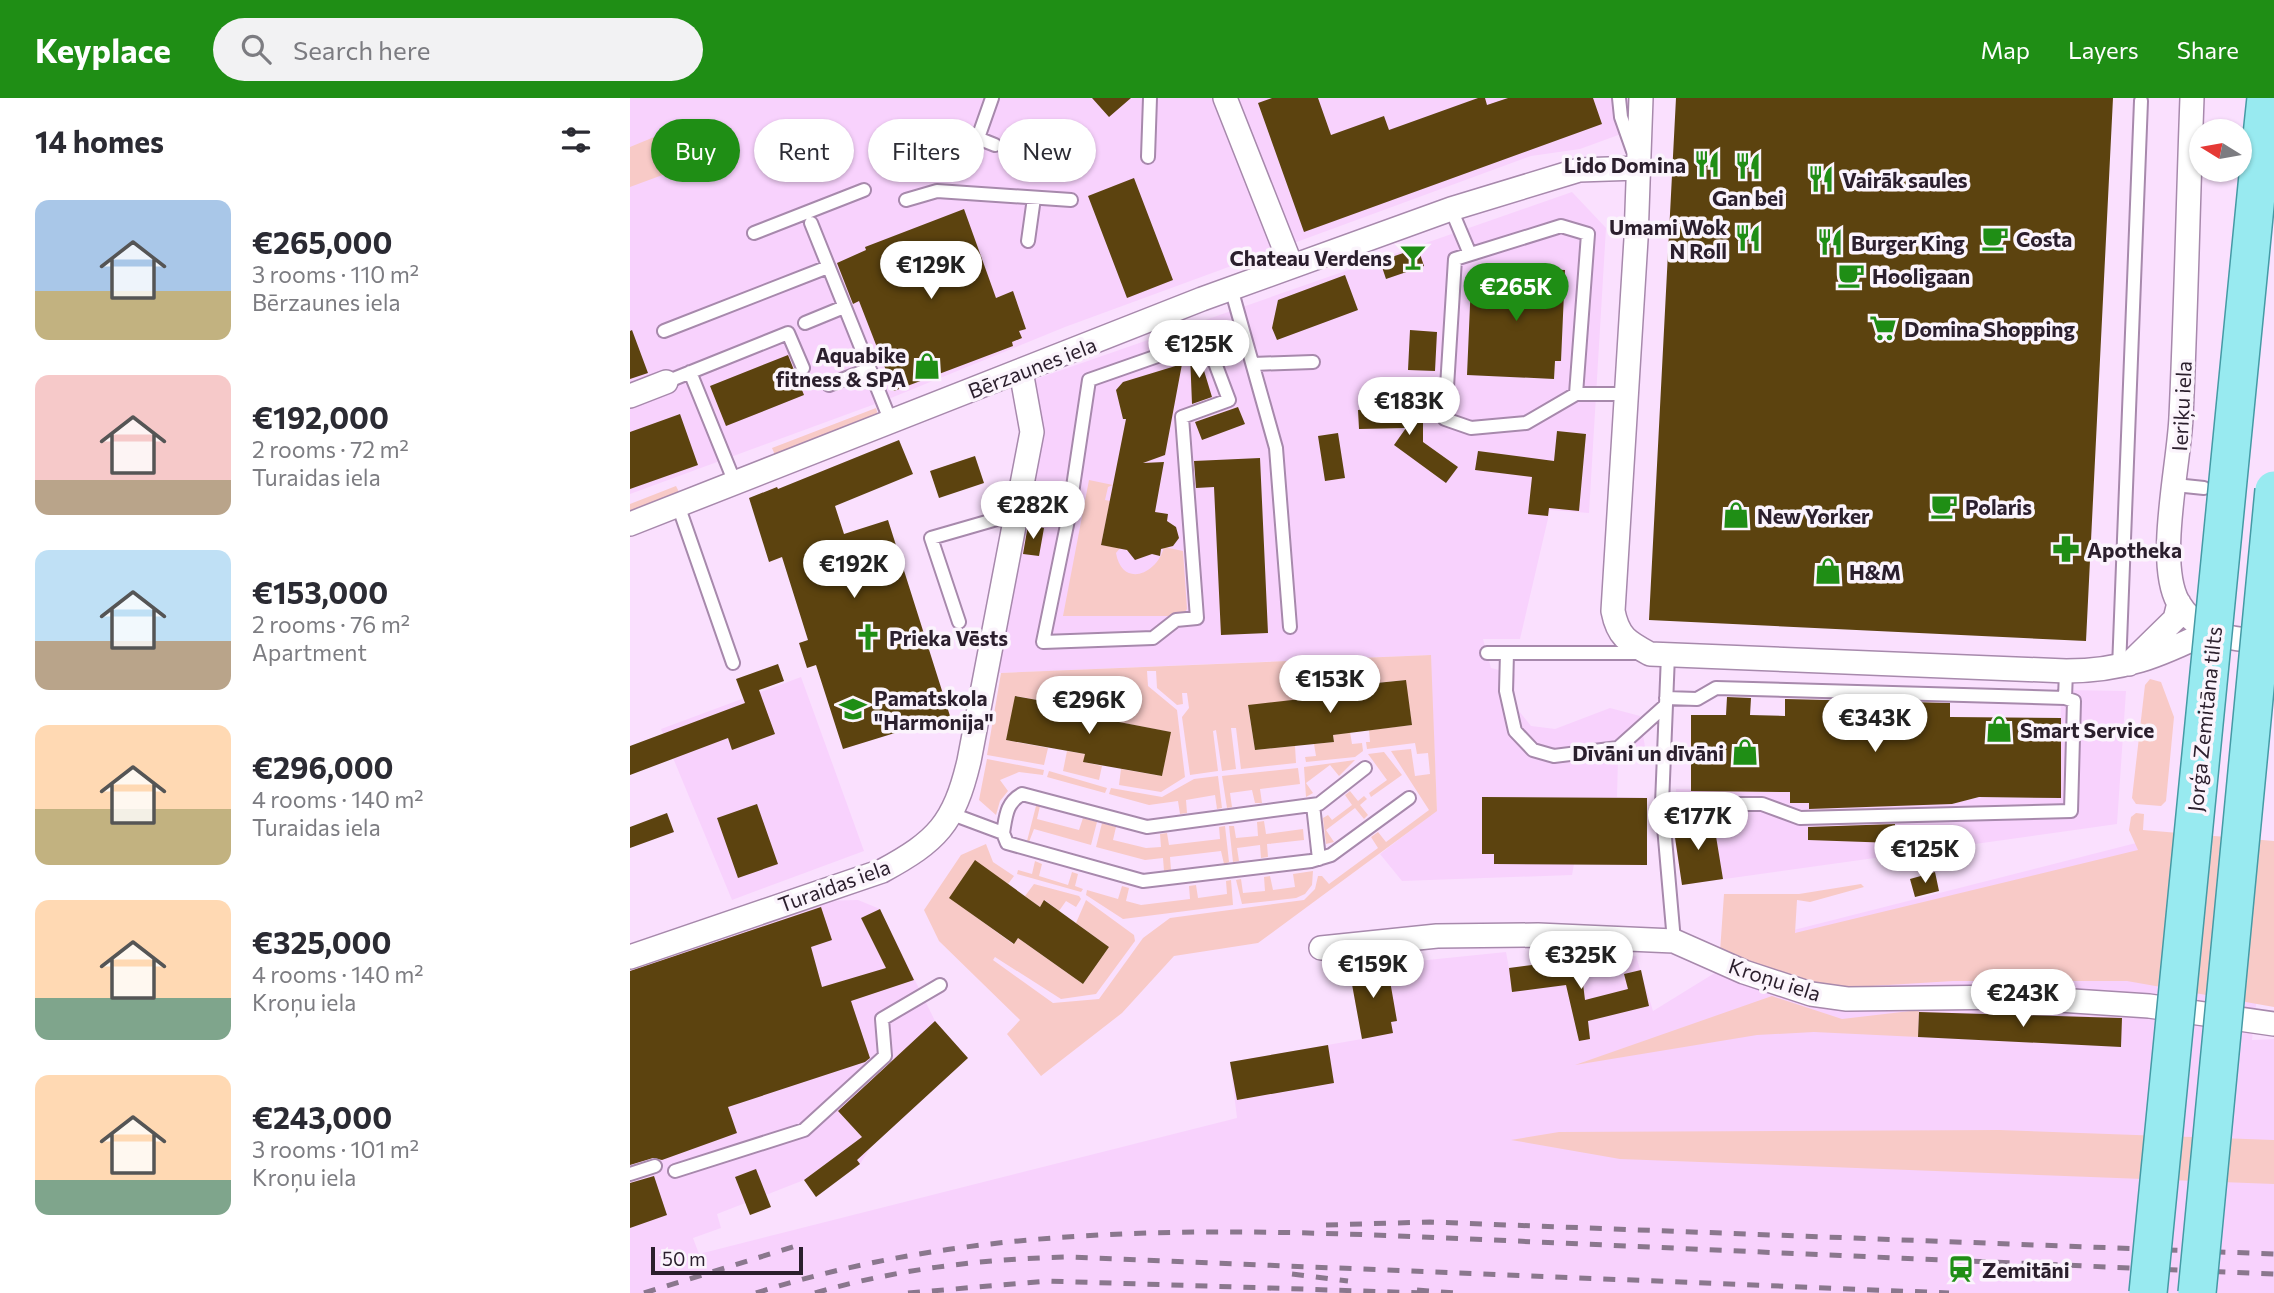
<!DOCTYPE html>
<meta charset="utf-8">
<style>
body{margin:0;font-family:Commissioner,sans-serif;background:#f2f2f3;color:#2b2b33;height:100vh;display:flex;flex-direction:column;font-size:26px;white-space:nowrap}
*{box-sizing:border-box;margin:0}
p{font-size:23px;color:#7c7c81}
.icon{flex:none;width:38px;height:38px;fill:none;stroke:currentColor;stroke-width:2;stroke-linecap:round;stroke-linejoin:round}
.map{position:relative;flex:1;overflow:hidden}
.drawer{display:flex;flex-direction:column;background:#fff;width:630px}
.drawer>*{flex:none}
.top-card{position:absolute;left:21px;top:21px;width:665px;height:63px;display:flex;gap:14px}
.needle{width:46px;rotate:281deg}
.fabs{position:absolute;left:1559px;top:21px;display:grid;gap:14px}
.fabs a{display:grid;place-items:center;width:63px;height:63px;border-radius:50%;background:#fff;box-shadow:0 2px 5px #0004;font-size:35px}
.scale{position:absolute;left:21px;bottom:18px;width:152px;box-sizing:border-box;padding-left:7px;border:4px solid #2b1f2d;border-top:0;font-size:19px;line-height:24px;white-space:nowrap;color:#2b1f2d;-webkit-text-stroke:5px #fbf4fc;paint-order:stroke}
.price{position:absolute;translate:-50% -60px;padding:0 16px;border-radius:24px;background:#fff;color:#222;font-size:23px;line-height:46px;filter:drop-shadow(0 2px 4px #0008)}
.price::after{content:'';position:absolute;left:50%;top:42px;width:21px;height:16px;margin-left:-10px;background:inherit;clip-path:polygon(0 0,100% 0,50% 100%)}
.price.on{background:#1f8e15;color:#fff}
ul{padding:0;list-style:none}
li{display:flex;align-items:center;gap:21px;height:175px;padding:0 35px}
li span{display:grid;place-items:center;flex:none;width:196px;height:140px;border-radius:14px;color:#555}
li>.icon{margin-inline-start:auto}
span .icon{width:84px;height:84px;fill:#fffc;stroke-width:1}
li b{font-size:30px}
h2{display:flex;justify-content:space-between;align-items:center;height:84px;padding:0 35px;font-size:30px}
.tag{padding:0 24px;border-radius:32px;background:#fff;box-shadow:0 2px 5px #0004;font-size:24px;line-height:63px}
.tag.on{background:#1f8e15;color:#fff}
header{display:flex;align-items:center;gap:42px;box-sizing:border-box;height:98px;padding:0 35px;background:#1f8e15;color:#fff}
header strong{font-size:33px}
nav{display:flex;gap:38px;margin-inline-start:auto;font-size:24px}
.search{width:490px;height:63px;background:#f2f2f3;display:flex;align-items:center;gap:18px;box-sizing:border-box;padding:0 24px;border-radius:38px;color:#7c7c81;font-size:26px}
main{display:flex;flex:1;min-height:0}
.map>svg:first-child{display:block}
</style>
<header>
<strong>Keyplace</strong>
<div class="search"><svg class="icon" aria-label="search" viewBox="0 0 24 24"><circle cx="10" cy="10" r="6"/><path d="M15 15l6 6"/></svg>Search here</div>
<nav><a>Map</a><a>Layers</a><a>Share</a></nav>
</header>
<main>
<section class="drawer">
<h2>14 homes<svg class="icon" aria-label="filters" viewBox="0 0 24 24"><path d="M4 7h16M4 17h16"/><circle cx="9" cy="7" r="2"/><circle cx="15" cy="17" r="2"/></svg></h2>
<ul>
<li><span style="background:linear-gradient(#a9c7e8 65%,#c2b280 0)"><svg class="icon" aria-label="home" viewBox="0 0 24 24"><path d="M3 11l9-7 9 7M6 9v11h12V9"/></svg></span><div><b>€265,000</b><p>3 rooms · 110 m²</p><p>Bērzaunes iela</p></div></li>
<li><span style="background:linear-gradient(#f6c9c9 75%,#b9a48a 0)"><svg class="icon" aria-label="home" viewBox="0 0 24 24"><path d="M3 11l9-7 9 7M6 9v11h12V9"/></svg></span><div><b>€192,000</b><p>2 rooms · 72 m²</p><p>Turaidas iela</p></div></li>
<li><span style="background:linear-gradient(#bfe0f5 65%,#b9a48a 0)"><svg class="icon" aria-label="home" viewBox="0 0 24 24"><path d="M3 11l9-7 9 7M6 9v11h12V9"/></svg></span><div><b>€153,000</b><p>2 rooms · 76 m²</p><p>Apartment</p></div></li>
<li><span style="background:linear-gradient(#ffd9b3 60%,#c2b280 0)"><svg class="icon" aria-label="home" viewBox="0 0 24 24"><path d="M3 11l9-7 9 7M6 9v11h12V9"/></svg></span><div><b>€296,000</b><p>4 rooms · 140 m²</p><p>Turaidas iela</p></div></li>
<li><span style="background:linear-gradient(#ffd9b3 70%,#7fa58c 0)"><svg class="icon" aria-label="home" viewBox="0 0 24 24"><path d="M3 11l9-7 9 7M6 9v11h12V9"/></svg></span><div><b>€325,000</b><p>4 rooms · 140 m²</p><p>Kroņu iela</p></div></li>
<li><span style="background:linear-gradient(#ffd9b3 75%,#7fa58c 0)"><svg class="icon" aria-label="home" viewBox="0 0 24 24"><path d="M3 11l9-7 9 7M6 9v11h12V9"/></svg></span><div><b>€243,000</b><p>3 rooms · 101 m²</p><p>Kroņu iela</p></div></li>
</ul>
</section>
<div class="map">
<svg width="1644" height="1195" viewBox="0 0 1644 1195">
<rect width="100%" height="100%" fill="#fae0fe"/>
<path fill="#f8d2fd" d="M0,0H1003L1002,32L950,51L901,58L435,229L256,302L0,396Z
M942,94L976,130L959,415L920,412L890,541H853L861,570L885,576L884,607L901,628L925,631L980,610L1010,618L1015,649L988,661L987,699L1017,700V767L944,766L942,777L772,783L750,756L807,712L800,557L344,576L389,342L391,320L383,289Z
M171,579L234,753L102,802L31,631Z
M1431,592L1496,593L1487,726L1052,787L1043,726L1046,691L1160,694L1161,705L1322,706L1349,699L1430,700Z
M1510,744L1635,829L1622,942L1644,941V1195H0V872L189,803L228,802L250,811L305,923L338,960L241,1049L230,1066L186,1099L174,1082L87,1116L91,1130L63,1140L69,1156L607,1020L600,964L732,941L719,870L876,854L879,870L1006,858L1023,913L1148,836Z"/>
<path fill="#f8cac7" d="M34,35L48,42L53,57L46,72L0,89V49Z
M246,310L248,317L145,357L142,350Z
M459,382L483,387L478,389L475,402L480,403L471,447L490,450L486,455C492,490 527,477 534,449L553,453L557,511L552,518H433Z
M46,388L50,396L0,415V406Z
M801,557L807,713L628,845L544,858L492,915L411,978L377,936L390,922L309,843L294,812L331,757L356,746L363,764L384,778L378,786L345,763L320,800L383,846L388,840L453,886L479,849L446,825L456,802L504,837L505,843L466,896L431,901L365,859L363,862L423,905L469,901L513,840L540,820L674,802L685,791L688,778H692L699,786L748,750L741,739L748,734L756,744L799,712L761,653L781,651L785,678L800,676L798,655L787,656L785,645L737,651L736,644H740L739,632L782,627L775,582L697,590L698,598L618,608L625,652L665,648L666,665L611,671L606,630H601L606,671L592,673L586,632L583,633L588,673L560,677L552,619L559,610L557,595H552L553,606L547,607L527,590L526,573H517L518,588L547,612L555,679L531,694L489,687L491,671L532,678L540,634L463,619L464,612L386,598L376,642L418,650L414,667L357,657L371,575Z
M1520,581L1531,584L1544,619L1536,703L1531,708L1506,706L1502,700L1515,587Z
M720,634L722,646L732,645L733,653L725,659L676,664L675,659L686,658L684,646L704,644L703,637Z
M437,653L455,656L454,664L472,668L469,682L433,673Z
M754,654L772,677L741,699L739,695L757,682L738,656Z
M357,661L414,672L413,677L389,674L370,682L378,693L370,703L366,717L349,702Z
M725,662L709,678L700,667L676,685L683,695L676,699L674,669Z
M668,670L670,686L630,691L632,705H625L622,692L600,695L602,709L597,710L592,678Z
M419,673L477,690L475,695L417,679Z
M588,678L592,710L587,711L585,697L556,702L557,715L550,716L548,703L519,707L479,696L481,690L532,699L564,681Z
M720,693L728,703L734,698L737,701L730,707L738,717L734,721L725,710L696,732L704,744L696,746L693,720L698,717L702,722L722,707L715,697Z
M406,708H410L407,721L449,732L453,720L467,724L461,747L404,731L399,744L397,743Z
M1506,715L1514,716L1513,732L1644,743V909L1497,883H1323L1193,891L1090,854L1094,796H1169L1231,786L1234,789L1180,804L1167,802L1165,835L1508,752L1499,732L1501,719Z
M634,723L636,736L673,731L674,742L637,746L638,759L631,760L630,747L607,750L609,763L603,764L599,728H604L606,740L628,738L627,724Z
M472,725L486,729L483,742L516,750L531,749L530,736L537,735L539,747L590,741L589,729L595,728L599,764L594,766L591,753L540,759L541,772L534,773L533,760L515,762L466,749Z
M405,763L412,766L409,778L438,787L442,774L448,776L445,788L453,791L451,794L387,776L388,772L402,776Z
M683,773L682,787L675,796L666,800L612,806L606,782L611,781L613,795L635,793L634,779L640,778L643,792L665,789L663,776Z
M601,782L603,807L493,821L456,797L457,792L488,801L492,788L499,790L496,803L511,807L560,801L559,788L566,787L568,800L597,796L596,783Z
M404,786L449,798L451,801L446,809L436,803L429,813L415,802L410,809L395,798Z
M1142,898L1212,921L1289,912L1288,939L1184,934L1127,937L945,967Z
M1369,1032L1644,1042V1086L990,1061L881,1042L929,1034Z"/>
<path fill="#5c430f" d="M462,0H501L479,19Z
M642,0H688L701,37L754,18L759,32L848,0H855L857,7L878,0H963L972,26L674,134L628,5Z
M1046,0H1483L1456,543L1019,522Z
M504,80L543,182L497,200L458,98Z
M334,111L366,200L383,193L396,231L389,233L392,240L382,244L383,248L264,293L229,203L223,206L207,165L236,152L235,149Z
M788,150L794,168L756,181L750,163Z
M854,168L935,172L931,263H925L924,281L837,277L841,184H853Z
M715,177L728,212L647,242L642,230L648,202Z
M2,232L18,275L0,281V233Z
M780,232L807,234L805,273L778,272Z
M568,253L582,299L562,306L560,256Z
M158,257L174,297L96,328L80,288Z
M552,266L535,357L513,365L534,364L525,414L538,416L537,423L546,429L549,440L543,448L531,451L530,458L522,456L505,462L497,452L471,447L496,321H493L486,292L493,284Z
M793,307V344L828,369L816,385L764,347L776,330L729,331L728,312L790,310Z
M608,309L615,326L572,342L565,324Z
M50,316L68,367L0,391V334Z
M927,333L956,336L949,413L919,410L918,418L898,416L902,379L845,372L848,353L924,363Z
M708,335L715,380L695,383L688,338Z
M269,342L283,376L205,408L214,436L258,422L320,618L213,651L186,567L177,570L169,545L178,542L152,459L139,464L119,400L147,389L148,391Z
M345,358L354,385L309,400L300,373Z
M630,360L638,535L591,537L584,389L566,390L564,363Z
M398,427L414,430L409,458L393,456Z
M148,566L154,583L129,592L145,636L102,652L98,640L0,677V648L115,605L106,581Z
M776,582L782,627L703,637L704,644L625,652L618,607L698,598L697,590Z
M385,598L464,612L463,619L541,634L532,678L453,664L455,656L376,642Z
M1097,599L1121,600L1120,617L1155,618V601L1320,605V619L1431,620V700L1349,699L1322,706L1179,711V705H1160V694L1061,693V617H1096Z
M852,699L1017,700V767L864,766V756H852Z
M127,706L148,766L108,780L87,720Z
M37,715L44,734L0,750V729Z
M1083,720L1093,781L1052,787L1043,726Z
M1265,726L1264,745L1178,742V729Z
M345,762L410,809L414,802L479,849L453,886L388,840L384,846L319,800Z
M1305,774L1309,793L1285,799L1280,781Z
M191,809L202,842L181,849L192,889L256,870L231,820L250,811L284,882L221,903L240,960L235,964L98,1009L107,1035L32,1062L23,1060L0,1067V873Z
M950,861L955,902L998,891L994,876L1011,872L1019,908L958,923L960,941L949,943L936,887L882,894L879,870Z
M750,864L752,878L759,877L767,923L761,924L763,935L732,941L719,870Z
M1289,914L1492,920L1491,949L1288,939Z
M305,923L338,960L227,1062L230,1066L186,1099L174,1082L232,1039L208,1013Z
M698,947L704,985L607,1002L600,964Z
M126,1071L141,1109L120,1117L105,1079Z
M24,1078L37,1117L0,1130V1085Z"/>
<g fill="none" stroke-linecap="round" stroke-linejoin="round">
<defs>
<path id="service" d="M362,0L349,37L350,41L365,47
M989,0L991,19L1003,53
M518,59L520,0
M276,102L307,93L441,102
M821,111L840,156
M181,125L261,324
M124,135L234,92
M398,143L404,100
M601,190L646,350L660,529
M175,225L214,209
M34,233L198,169
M576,241L599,302L552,319L567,520L546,522L523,540L413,544L438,422L459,282Z
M623,266L683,264
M60,274L105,385
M36,284L158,235L173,270
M199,287L239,271
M946,296L958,136L931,128L825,161L815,321L841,330L896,325L946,296H996
M1545,387L1574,390
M48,407L103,565
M388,413L438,422
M329,524L301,440L367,421L386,423
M857,555H1010
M877,555L876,593L885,633L903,652L924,658L988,650L1036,607
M1038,557L1032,706L1044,843
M1489,570L1511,3
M1036,600L1067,601L1086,590L1435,600L1436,573
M1032,706H1132L1170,720L1441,713L1444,603L1435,600
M683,707L689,761
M322,716L373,735L377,745L513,783L681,763L701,757L779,700
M373,735C376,718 376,705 392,696L517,729L689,706L735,670
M45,1073L174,1032L255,958L252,921L310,887
M0,1076L25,1068"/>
<path id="minor" d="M595,0L661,167
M1011,0L1006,141L983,513C988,539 998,544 1020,556L1436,573C1493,573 1529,558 1580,533
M1562,0C1558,106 1556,213 1551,319C1549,367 1526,464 1548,504C1568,538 1606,544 1641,542
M0,298L36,284
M0,426L572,201L821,111L949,72L1008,70
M1499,566L1545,521L1549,505
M691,850L807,838L908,837L1044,843L1114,874L1181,896L1217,901L1383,899L1519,908L1644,926
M0,859L252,773C307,743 324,726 339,663L402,334L391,273"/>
<path id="primary" d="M1631,47L1636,0"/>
</defs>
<use href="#service" stroke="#a789ac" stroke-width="16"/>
<use href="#minor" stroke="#a789ac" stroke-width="26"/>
<use href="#primary" stroke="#459aa5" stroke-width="40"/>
<use href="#service" stroke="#fff" stroke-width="12"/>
<use href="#minor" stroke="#fff" stroke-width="23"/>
<use href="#primary" stroke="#98eaf0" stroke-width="37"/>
<path stroke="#8a778d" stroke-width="5" stroke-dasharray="12 12" stroke-linecap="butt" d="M696,1127L800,1124L1644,1156
M662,1176L718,1183
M787,1192L825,1195
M14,1195L169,1147
M126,1195C386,1112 664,1134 932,1145C1169,1156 1407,1166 1644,1176
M185,1195C267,1171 352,1161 437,1159L1319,1195
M278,1195L417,1183L796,1195"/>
<defs>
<path id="primary-bridge" d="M1518,1195L1631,47
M1567,1195L1644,392"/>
</defs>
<use href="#primary-bridge" stroke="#459aa5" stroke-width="40" stroke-linecap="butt"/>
<use href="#primary-bridge" stroke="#98eaf0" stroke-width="37"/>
</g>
<defs>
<symbol id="restaurant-bare" viewBox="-9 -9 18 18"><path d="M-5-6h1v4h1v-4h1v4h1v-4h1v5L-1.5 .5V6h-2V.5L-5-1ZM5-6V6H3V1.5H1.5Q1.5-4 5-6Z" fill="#1f8e15" stroke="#fbf4fc" stroke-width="2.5" paint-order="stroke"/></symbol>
<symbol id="cafe-bare" viewBox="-9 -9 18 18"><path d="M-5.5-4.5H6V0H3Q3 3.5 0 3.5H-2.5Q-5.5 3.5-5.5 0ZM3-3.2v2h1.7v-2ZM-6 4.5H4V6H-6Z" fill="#1f8e15" stroke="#fbf4fc" stroke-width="2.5" paint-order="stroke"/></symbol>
<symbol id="bar-bare" viewBox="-9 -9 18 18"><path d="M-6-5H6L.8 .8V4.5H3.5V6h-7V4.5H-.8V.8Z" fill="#1f8e15" stroke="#fbf4fc" stroke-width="2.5" paint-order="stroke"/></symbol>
<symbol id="supermarket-bare" viewBox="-9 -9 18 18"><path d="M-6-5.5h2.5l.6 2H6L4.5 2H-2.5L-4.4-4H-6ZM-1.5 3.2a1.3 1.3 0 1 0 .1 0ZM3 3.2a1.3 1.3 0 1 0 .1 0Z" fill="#1f8e15" stroke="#fbf4fc" stroke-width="2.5" paint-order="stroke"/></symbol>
<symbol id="shop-bare" viewBox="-9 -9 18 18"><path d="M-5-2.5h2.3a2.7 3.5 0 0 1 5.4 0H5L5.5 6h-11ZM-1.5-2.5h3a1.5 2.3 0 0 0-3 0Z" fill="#1f8e15" stroke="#fbf4fc" stroke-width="2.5" paint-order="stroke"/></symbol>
<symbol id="pharmacy-bare" viewBox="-9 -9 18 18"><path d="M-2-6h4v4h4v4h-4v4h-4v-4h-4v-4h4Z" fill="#1f8e15" stroke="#fbf4fc" stroke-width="2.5" paint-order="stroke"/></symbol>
<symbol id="church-bare" viewBox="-9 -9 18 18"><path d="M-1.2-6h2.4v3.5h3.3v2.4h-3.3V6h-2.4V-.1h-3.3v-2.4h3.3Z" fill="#1f8e15" stroke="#fbf4fc" stroke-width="2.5" paint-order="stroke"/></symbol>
<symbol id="school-bare" viewBox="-9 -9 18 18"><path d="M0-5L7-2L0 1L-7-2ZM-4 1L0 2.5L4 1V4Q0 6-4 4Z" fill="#1f8e15" stroke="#fbf4fc" stroke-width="2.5" paint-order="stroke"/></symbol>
<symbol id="station-bare" viewBox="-9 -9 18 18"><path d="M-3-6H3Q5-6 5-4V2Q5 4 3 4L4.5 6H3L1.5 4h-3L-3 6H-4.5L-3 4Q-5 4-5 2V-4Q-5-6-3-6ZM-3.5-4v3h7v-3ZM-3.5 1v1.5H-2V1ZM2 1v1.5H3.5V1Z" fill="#1f8e15" stroke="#fbf4fc" stroke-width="2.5" paint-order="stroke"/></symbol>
</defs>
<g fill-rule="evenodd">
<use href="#restaurant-bare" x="1058" y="47" width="38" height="38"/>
<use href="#restaurant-bare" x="1099" y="49" width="38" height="38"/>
<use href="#restaurant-bare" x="1172" y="62" width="38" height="38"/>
<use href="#restaurant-bare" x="1099" y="121" width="38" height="38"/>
<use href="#cafe-bare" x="1346" y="121" width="38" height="38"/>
<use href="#restaurant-bare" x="1181" y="125" width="38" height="38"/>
<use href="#bar-bare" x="764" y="140" width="38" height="38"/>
<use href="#cafe-bare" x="1202" y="158" width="38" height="38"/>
<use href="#supermarket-bare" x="1234" y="211" width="38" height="38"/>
<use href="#shop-bare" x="278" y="249" width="38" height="38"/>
<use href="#cafe-bare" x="1295" y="389" width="38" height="38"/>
<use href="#shop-bare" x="1087" y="398" width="38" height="38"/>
<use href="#pharmacy-bare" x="1417" y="432" width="38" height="38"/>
<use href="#shop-bare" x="1179" y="454" width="38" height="38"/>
<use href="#church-bare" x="219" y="520" width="38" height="38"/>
<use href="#school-bare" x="204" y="592" width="38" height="38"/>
<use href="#shop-bare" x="1350" y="612" width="38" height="38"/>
<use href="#shop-bare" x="1096" y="635" width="38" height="38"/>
<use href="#station-bare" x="1312" y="1152" width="38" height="38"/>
</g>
<g text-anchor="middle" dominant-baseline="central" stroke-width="7" stroke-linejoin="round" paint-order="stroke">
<g font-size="21" font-weight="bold" fill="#2b1f2d" stroke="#fbf4fc" text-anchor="start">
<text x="1056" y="66" text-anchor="end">Lido Domina</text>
<text x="1212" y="81">Vairāk saules</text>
<text x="1118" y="99" text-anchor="middle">Gan bei</text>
<text x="1097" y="128" text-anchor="end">Umami Wok<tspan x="1097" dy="24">N Roll</tspan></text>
<text x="1386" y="140">Costa</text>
<text x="1221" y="144">Burger King</text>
<text x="762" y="159" text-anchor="end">Chateau Verdens</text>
<text x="1242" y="177">Hooligaan</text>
<text x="1274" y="230">Domina Shopping</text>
<text x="276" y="256" text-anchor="end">Aquabike<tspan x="276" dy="24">fitness &amp; SPA</tspan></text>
<text x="1335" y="408">Polaris</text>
<text x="1127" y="417">New Yorker</text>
<text x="1457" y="451">Apotheka</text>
<text x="1219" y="473">H&amp;M</text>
<text x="259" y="539">Prieka Vēsts</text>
<text x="244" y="599">Pamatskola<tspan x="244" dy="24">"Harmonija"</tspan></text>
<text x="1390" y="631">Smart Service</text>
<text x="1094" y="654" text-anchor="end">Dīvāni un dīvāni</text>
<text x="1352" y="1171">Zemitāni</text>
</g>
<g font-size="21" fill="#2b1f2d" stroke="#fbf4fc">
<text transform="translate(402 269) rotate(-21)">Bērzaunes iela</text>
<text transform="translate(1551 308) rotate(-87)">Ieriķu iela</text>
<text transform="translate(1574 621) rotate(-84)">Jorģa Zemitāna tilts</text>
<text transform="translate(204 787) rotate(-20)">Turaidas iela</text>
<text transform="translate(1145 881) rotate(18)">Kroņu iela</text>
</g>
</g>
</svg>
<div class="fabs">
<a><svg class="needle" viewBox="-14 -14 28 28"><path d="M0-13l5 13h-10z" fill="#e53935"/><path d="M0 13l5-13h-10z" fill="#7c7c81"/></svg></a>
</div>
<div class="scale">50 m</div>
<b class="price" style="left:301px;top:203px">€129K</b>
<b class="price on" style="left:886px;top:225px">€265K</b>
<b class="price" style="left:569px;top:282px">€125K</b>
<b class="price" style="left:779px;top:339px">€183K</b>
<b class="price" style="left:403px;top:443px">€282K</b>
<b class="price" style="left:224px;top:502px">€192K</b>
<b class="price" style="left:700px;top:617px">€153K</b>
<b class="price" style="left:459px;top:638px">€296K</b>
<b class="price" style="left:1245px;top:656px">€343K</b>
<b class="price" style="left:1068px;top:754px">€177K</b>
<b class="price" style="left:1295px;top:787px">€125K</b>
<b class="price" style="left:951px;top:893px">€325K</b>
<b class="price" style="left:743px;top:902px">€159K</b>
<b class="price" style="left:1393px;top:931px">€243K</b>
<div class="top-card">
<a class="tag on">Buy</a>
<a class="tag">Rent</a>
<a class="tag">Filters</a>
<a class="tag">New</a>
</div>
</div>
</main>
